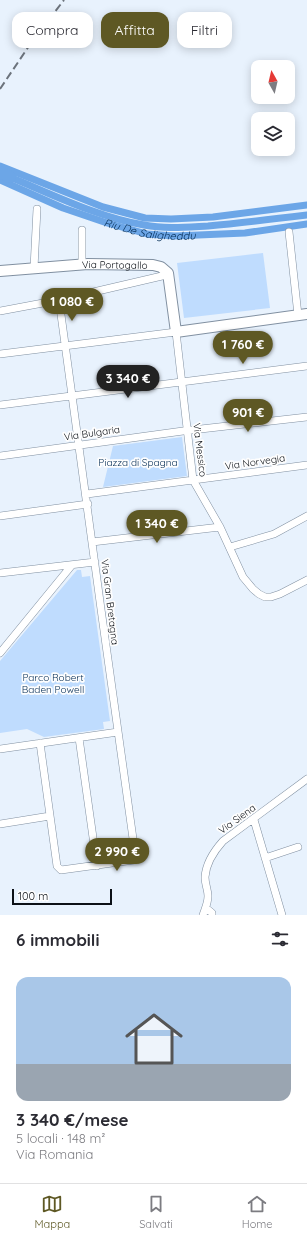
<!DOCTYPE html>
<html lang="it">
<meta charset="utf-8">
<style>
body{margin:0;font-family:Quicksand,sans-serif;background:#f2f2f3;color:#2b2b33;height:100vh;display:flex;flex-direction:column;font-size:15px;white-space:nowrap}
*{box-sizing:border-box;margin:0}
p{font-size:13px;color:#7c7c81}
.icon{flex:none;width:22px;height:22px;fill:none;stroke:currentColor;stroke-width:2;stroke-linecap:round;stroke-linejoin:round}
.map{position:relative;height:915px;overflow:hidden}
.drawer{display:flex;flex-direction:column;background:#fff;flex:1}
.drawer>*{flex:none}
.hud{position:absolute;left:12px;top:12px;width:283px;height:36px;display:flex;gap:8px}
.needle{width:26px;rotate:352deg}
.controls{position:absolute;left:251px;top:60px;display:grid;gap:8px}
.controls a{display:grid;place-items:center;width:44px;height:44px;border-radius:8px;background:#fff;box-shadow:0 2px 10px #0003;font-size:20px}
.scale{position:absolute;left:12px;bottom:10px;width:100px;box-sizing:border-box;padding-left:4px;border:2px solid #0c1117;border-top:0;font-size:11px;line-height:14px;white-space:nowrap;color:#0c1117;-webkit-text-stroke:3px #fefefe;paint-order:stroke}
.price{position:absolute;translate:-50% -34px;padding:0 9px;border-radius:14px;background:#5e5824;color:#fff;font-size:13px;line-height:26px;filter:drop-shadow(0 1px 2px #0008)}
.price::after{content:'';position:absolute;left:50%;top:24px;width:12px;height:9px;margin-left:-6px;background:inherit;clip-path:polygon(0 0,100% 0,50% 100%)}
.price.active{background:#222;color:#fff}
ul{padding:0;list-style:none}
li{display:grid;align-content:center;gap:8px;height:212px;padding:0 16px}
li+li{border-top:1px solid #e1e1e2}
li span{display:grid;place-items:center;height:124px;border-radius:12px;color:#555}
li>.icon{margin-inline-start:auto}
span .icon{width:72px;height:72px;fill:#fffc;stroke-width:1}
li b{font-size:17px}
h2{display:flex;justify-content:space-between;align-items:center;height:48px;padding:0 16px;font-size:17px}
.pill{padding:0 14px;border-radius:12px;background:#fff;box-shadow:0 2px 10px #0003;font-size:14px;line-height:36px}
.pill.active{background:#5e5824;color:#fff}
.tabs{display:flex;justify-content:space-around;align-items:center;height:56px;border-top:1px solid #e1e1e2;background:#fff;font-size:11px;color:#7c7c81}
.tabs a{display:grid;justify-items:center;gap:2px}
.tabs .active{color:#5e5824}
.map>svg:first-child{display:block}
</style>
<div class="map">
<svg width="307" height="915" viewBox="0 0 307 915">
<rect width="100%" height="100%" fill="#e8f2fd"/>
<path fill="#bfdcfe" d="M263,253L270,308L184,318L177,263Z
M182,437L187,476L103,487L113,446Z
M77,570H81L82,577L90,576L110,721L103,722L104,729L44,737L27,729L0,733V661Z"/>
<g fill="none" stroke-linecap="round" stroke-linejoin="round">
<g stroke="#6ca6e7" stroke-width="7">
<path d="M0,166L103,207L145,218L171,219L213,217L307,205"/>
<path d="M10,177C51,194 100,218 144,225C165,229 187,227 208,226C241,223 274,219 307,215"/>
<path id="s1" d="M0,180L63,208L107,223L147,234L175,236L245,233L307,224"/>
</g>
<path stroke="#6ca6e7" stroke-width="12" d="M0,172L10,177"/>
<defs>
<path id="street" d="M82,230V264
M289,232L298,315
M34,268L37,209
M0,311L59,300L162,276L168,273
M0,354L176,332L193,480L220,527L243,577L253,589L259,594L265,597H271L280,594L307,580
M0,405L307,366
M0,456L183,431L307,417
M87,494L307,465
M0,516L88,504
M92,542L220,527
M230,547L274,534L307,516
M0,573L95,562
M0,653L72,565
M79,738L97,866
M40,743L57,866L61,870L134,860L135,853C108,669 85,484 59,300
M0,749L118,732
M254,820L282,915
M0,824L50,816
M265,858L298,847
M206,908L212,913V915
M203,915C205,909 208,903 208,896C208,890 205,884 205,877C206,863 214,851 223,841L307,779"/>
<g id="secondary">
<path id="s2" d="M0,271L88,264L153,265L161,267L168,273L176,332L307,314"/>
</g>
</defs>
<use href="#street" stroke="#8190a1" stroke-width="8"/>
<use href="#secondary" stroke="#8190a1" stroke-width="12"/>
<use href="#street" stroke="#fff" stroke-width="7"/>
<use href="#secondary" stroke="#fff" stroke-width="10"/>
<path stroke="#6c737c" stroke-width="2" stroke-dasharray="8 4" stroke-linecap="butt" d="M0,89L33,40L64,0"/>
</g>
<g text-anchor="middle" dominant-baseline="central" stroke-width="3.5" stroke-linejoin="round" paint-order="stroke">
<g font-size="10" fill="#0c1117" stroke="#fefefe">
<text stroke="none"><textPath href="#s2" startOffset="115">Via Portogallo</textPath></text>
<text transform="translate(92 433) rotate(-8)">Via Bulgaria</text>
<text transform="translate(200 450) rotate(83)">Via Messico</text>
<text transform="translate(255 462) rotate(-8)">Via Norvegia</text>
<text transform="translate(110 602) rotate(83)">Via Gran Bretagna</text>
<text transform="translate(237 819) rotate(-36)">Via Siena</text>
</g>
<g font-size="10" fill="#002a53" stroke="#fefefe">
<text x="138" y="462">Piazza di Spagna</text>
<text x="53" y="677">Parco Robert<tspan x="53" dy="12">Baden Powell</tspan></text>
</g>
<g font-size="11" font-style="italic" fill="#052f58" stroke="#fefefe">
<text stroke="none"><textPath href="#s1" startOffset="159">Riu De Saligheddu</textPath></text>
</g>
</g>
</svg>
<div class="controls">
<a><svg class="needle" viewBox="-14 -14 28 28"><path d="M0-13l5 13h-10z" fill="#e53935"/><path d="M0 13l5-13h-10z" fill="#7c7c81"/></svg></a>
<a><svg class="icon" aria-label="layers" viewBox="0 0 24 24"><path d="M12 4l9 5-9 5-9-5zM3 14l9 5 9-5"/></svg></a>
</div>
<div class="scale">100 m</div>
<b class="price" style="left:72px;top:322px">1 080 €</b>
<b class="price" style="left:243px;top:365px">1 760 €</b>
<b class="price active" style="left:128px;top:399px">3 340 €</b>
<b class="price" style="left:248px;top:433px">901 €</b>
<b class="price" style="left:157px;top:544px">1 340 €</b>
<b class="price" style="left:117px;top:872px">2 990 €</b>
<div class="hud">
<a class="pill">Compra</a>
<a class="pill active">Affitta</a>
<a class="pill">Filtri</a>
</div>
</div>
<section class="drawer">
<h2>6 immobili<svg class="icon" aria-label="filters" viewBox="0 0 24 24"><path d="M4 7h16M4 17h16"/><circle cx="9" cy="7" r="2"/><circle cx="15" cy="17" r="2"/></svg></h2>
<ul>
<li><span style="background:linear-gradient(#a9c7e8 70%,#9aa5b1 0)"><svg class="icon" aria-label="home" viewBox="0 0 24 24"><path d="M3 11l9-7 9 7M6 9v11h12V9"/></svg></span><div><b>3 340 €/mese</b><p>5 locali · 148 m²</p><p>Via Romania</p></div></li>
</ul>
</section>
<nav class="tabs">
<a class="active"><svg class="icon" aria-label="map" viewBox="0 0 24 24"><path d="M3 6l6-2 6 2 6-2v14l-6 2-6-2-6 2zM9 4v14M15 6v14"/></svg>Mappa</a>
<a><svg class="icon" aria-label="saved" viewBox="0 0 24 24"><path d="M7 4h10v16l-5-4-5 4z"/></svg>Salvati</a>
<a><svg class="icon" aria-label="home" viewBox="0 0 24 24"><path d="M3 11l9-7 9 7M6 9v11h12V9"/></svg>Home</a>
</nav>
